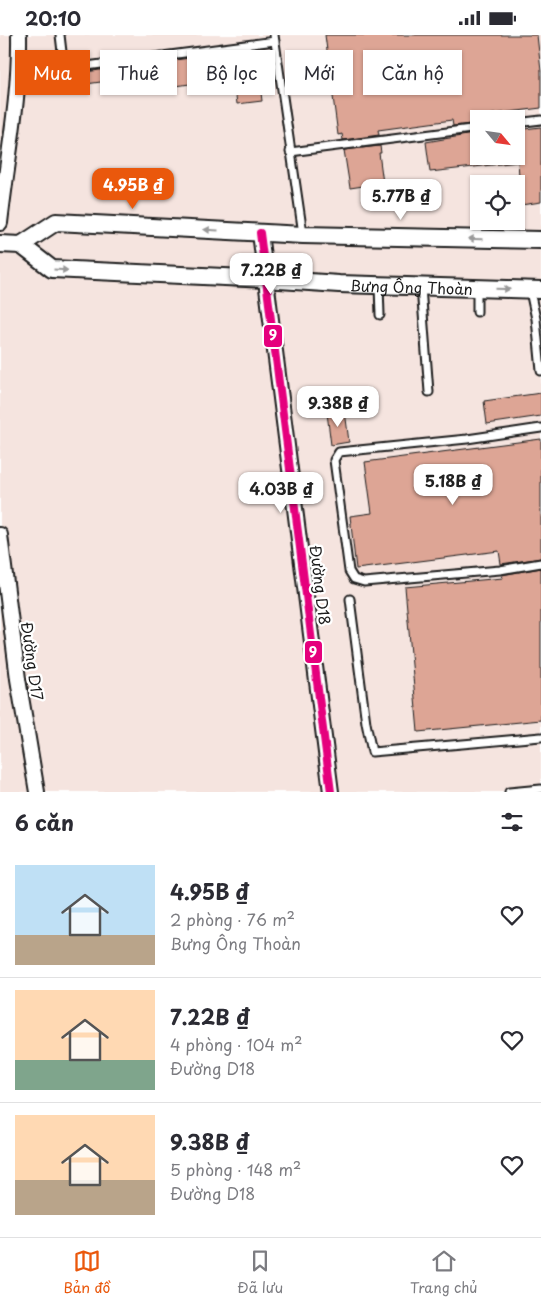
<!DOCTYPE html>
<html lang="vi">
<meta charset="utf-8">
<style>
body{margin:0;font-family:"Playpen Sans",sans-serif;background:#f7f7f7;color:#2b2b33;height:100vh;display:flex;flex-direction:column;font-size:19px;white-space:nowrap}
*{box-sizing:border-box;margin:0}
p{font-size:16px;color:#7c7c81}
.icon{flex:none;width:28px;height:28px;fill:none;stroke:currentColor;stroke-width:2;stroke-linecap:round;stroke-linejoin:round}
.map{position:relative;height:757px;overflow:hidden}
.side{display:flex;flex-direction:column;background:#fff;flex:1}
.side>*{flex:none}
.banner{position:absolute;left:15px;top:15px;width:511px;height:45px;display:flex;gap:10px}
.needle{width:32px;rotate:119deg}
.controls{position:absolute;left:470px;top:75px;display:grid;gap:10px}
.controls a{display:grid;place-items:center;width:55px;height:55px;border-radius:0px;background:#fff;box-shadow:0 1px 4px #0004;font-size:25px}
.price{position:absolute;translate:-50% -42px;padding:0 11px;border-radius:10px;background:#fff;color:#222;font-size:16px;line-height:32px;filter:drop-shadow(0 1px 2px #0008)}
.price::after{content:'';position:absolute;left:50%;top:30px;width:15px;height:11px;margin-left:-8px;background:inherit;clip-path:polygon(0 0,100% 0,50% 100%)}
.price.current{background:#ea580c;color:#fff}
ul{padding:0;list-style:none}
li{display:flex;align-items:center;gap:15px;height:125px;padding:0 15px}
li+li{border-top:1px solid #e1e1e2}
li span{display:grid;place-items:center;flex:none;width:140px;height:100px;border-radius:0px;color:#555}
li>.icon{margin-inline-start:auto}
span .icon{width:60px;height:60px;fill:#fffc;stroke-width:1}
li b{font-size:21px}
h2{display:flex;justify-content:space-between;align-items:center;height:60px;padding:0 15px;font-size:21px}
.chip{padding:0 18px;border-radius:0px;background:#fff;box-shadow:0 1px 4px #0004;font-size:18px;line-height:45px}
.chip.current{background:#ea580c;color:#fff}
.status{display:flex;justify-content:space-between;align-items:center;height:35px;padding:0 25px;background:#fff;direction:ltr}
.status svg{height:14px;fill:currentColor}
.dock{display:flex;justify-content:space-around;align-items:center;height:70px;border-top:1px solid #e1e1e2;background:#fff;font-size:14px;color:#7c7c81}
.dock a{display:grid;justify-items:center;gap:2px}
.dock .current{color:#ea580c}
.map>svg:first-child{display:block}
</style>
<div class="status"><b>20:10</b><svg viewBox="0 0 49 12"><path d="M0 12V9h3v3zM5 12V6h3v6zM10 12V3h3v9zM15 12V0h3v12zM26 1h20v11H26zM47 4h2v5h-2z"/></svg></div>
<div class="map">
<svg width="541" height="757" viewBox="0 0 541 757">
<rect width="100%" height="100%" fill="#fff"/>
<filter id="ink" filterUnits="userSpaceOnUse"><feTurbulence type="fractalNoise" baseFrequency=".02" numOctaves="2"/><feDisplacementMap in="SourceGraphic" scale="10" xChannelSelector="R" yChannelSelector="G"/><feConvolveMatrix kernelMatrix="1 2 1 2 8 2 1 2 1" color-interpolation-filters="sRGB"/></filter>
<g filter="url(#ink)">
<path fill="#f5e4df" fill-rule="evenodd" d="M0,0H541V757H0ZM479,84H516V121H479ZM479,149H516V186H479Z"/>
<path fill="#dda595" stroke="#1c1c1c" d="M325,0H537L541,36V73L479,81V88L453,91L452,85L378,95L379,100L343,105L342,99L338,100Z
M220,19L224,44L169,52L167,38L86,49L85,37Z
M258,33L262,66L237,69L233,37Z
M541,92V167L521,170L518,127L430,137L426,107L479,98V121H516V95Z
M380,111L381,118H379L383,148L350,153L344,115Z
M541,358V381L487,389L484,366Z
M345,376L349,407L331,410L327,378Z
M541,404V523L501,529L499,516L356,534L350,481L372,478L365,427Z
M541,533V685L418,697L405,552L503,543L502,540Z"/>
<g fill="none" stroke-linecap="round" stroke-linejoin="round">
<defs>
<path id="service" d="M60,0L64,34L275,6
M274,0L303,199
M516,88L541,85
M290,117L479,93
M379,251L380,280
M421,252L429,357
M530,256L536,284L541,336
M477,277V253
M541,393L467,404L339,417L334,425L349,536L354,544L364,547L500,535L541,528
M350,564L366,688L372,717L541,702
M509,757L541,754"/>
<path id="minor" d="M0,188C7,125 20,63 19,0
M260,198L331,757
M0,500L18,644L37,757"/>
<g id="tertiary">
<path d="M0,209L21,210L56,187L303,200L541,205"/>
<path id="s1" d="M21,210L52,234L265,244L339,249L541,255"/>
</g>
</defs>
<use href="#service" stroke="#1c1c1c" stroke-width="11"/>
<use href="#minor" stroke="#1c1c1c" stroke-width="18"/>
<use href="#tertiary" stroke="#1c1c1c" stroke-width="20"/>
<use href="#service" stroke="#fff" stroke-width="7"/>
<use href="#minor" stroke="#fff" stroke-width="14"/>
<use href="#tertiary" stroke="#fff" stroke-width="16"/>
<defs>
<path id="bus-1" d="M260,198L331,757"/>
</defs>
<use href="#bus-1" stroke="#fff" stroke-width="11"/>
<use href="#bus-1" stroke="#e5007d" stroke-width="8"/>
</g>
<defs><path id="oneway-solid" d="M-6-.8H1V-3.2L6.5 0L1 3.2V.8H-6Z" transform="scale(1.25)"/></defs>
<g fill="#999">
<use href="#oneway-solid" transform="translate(211 195) rotate(-177)"/>
<use href="#oneway-solid" transform="translate(475 204) rotate(-179)"/>
<use href="#oneway-solid" transform="translate(61 235) rotate(3)"/>
<use href="#oneway-solid" transform="translate(503 254) rotate(2)"/>
</g>
</g>
<g text-anchor="middle" dominant-baseline="central" stroke-width="4.5" stroke-linejoin="round" paint-order="stroke">
<g font-size="15" fill="#1c1c1c" stroke="#fff">
<text stroke="none"><textPath href="#s1" startOffset="399">Bưng Ông Thoàn</textPath></text>
<text transform="translate(321 550) rotate(83)">Đường D18</text>
<text transform="translate(33 626) rotate(82)">Đường D17</text>
</g>
</g>
<g stroke="#fff" stroke-width="2">
<rect x="263" y="289" width="20" height="24" rx="5" fill="#e5007d"/>
<rect x="304" y="605" width="19" height="24" rx="5" fill="#e5007d"/>
</g>
<g font-size="14" text-anchor="middle" font-weight="bold" fill="#fff">
<text x="273" y="305">9</text>
<text x="313" y="622">9</text>
</g>
</svg>
<div class="controls">
<a><svg class="needle" viewBox="-14 -14 28 28"><path d="M0-13l5 13h-10z" fill="#e53935"/><path d="M0 13l5-13h-10z" fill="#7c7c81"/></svg></a>
<a><svg class="icon" aria-label="locate" viewBox="0 0 24 24"><circle cx="12" cy="12" r="6"/><path d="M12 2v4M12 18v4M2 12h4M18 12h4"/></svg></a>
</div>
<b class="price current" style="left:133px;top:175px">4.95B ₫</b>
<b class="price" style="left:401px;top:186px">5.77B ₫</b>
<b class="price" style="left:271px;top:260px">7.22B ₫</b>
<b class="price" style="left:338px;top:393px">9.38B ₫</b>
<b class="price" style="left:453px;top:471px">5.18B ₫</b>
<b class="price" style="left:281px;top:479px">4.03B ₫</b>
<div class="banner">
<a class="chip current">Mua</a>
<a class="chip">Thuê</a>
<a class="chip">Bộ lọc</a>
<a class="chip">Mới</a>
<a class="chip">Căn hộ</a>
</div>
</div>
<section class="side">
<h2>6 căn<svg class="icon" aria-label="filters" viewBox="0 0 24 24"><path d="M4 7h16M4 17h16"/><circle cx="9" cy="7" r="2"/><circle cx="15" cy="17" r="2"/></svg></h2>
<ul>
<li><span style="background:linear-gradient(#bfe0f5 70%,#b9a48a 0)"><svg class="icon" aria-label="home" viewBox="0 0 24 24"><path d="M3 11l9-7 9 7M6 9v11h12V9"/></svg></span><div><b>4.95B ₫</b><p>2 phòng · 76 m²</p><p>Bưng Ông Thoàn</p></div><svg class="icon" aria-label="heart" viewBox="0 0 24 24"><path d="M12 20l-8-8c-3-5 5-10 8-4 3-6 11-1 8 4z"/></svg></li>
<li><span style="background:linear-gradient(#ffd9b3 70%,#7fa58c 0)"><svg class="icon" aria-label="home" viewBox="0 0 24 24"><path d="M3 11l9-7 9 7M6 9v11h12V9"/></svg></span><div><b>7.22B ₫</b><p>4 phòng · 104 m²</p><p>Đường D18</p></div><svg class="icon" aria-label="heart" viewBox="0 0 24 24"><path d="M12 20l-8-8c-3-5 5-10 8-4 3-6 11-1 8 4z"/></svg></li>
<li><span style="background:linear-gradient(#ffd9b3 65%,#b9a48a 0)"><svg class="icon" aria-label="home" viewBox="0 0 24 24"><path d="M3 11l9-7 9 7M6 9v11h12V9"/></svg></span><div><b>9.38B ₫</b><p>5 phòng · 148 m²</p><p>Đường D18</p></div><svg class="icon" aria-label="heart" viewBox="0 0 24 24"><path d="M12 20l-8-8c-3-5 5-10 8-4 3-6 11-1 8 4z"/></svg></li>
</ul>
</section>
<nav class="dock">
<a class="current"><svg class="icon" aria-label="map" viewBox="0 0 24 24"><path d="M3 6l6-2 6 2 6-2v14l-6 2-6-2-6 2zM9 4v14M15 6v14"/></svg>Bản đồ</a>
<a><svg class="icon" aria-label="saved" viewBox="0 0 24 24"><path d="M7 4h10v16l-5-4-5 4z"/></svg>Đã lưu</a>
<a><svg class="icon" aria-label="home" viewBox="0 0 24 24"><path d="M3 11l9-7 9 7M6 9v11h12V9"/></svg>Trang chủ</a>
</nav>
